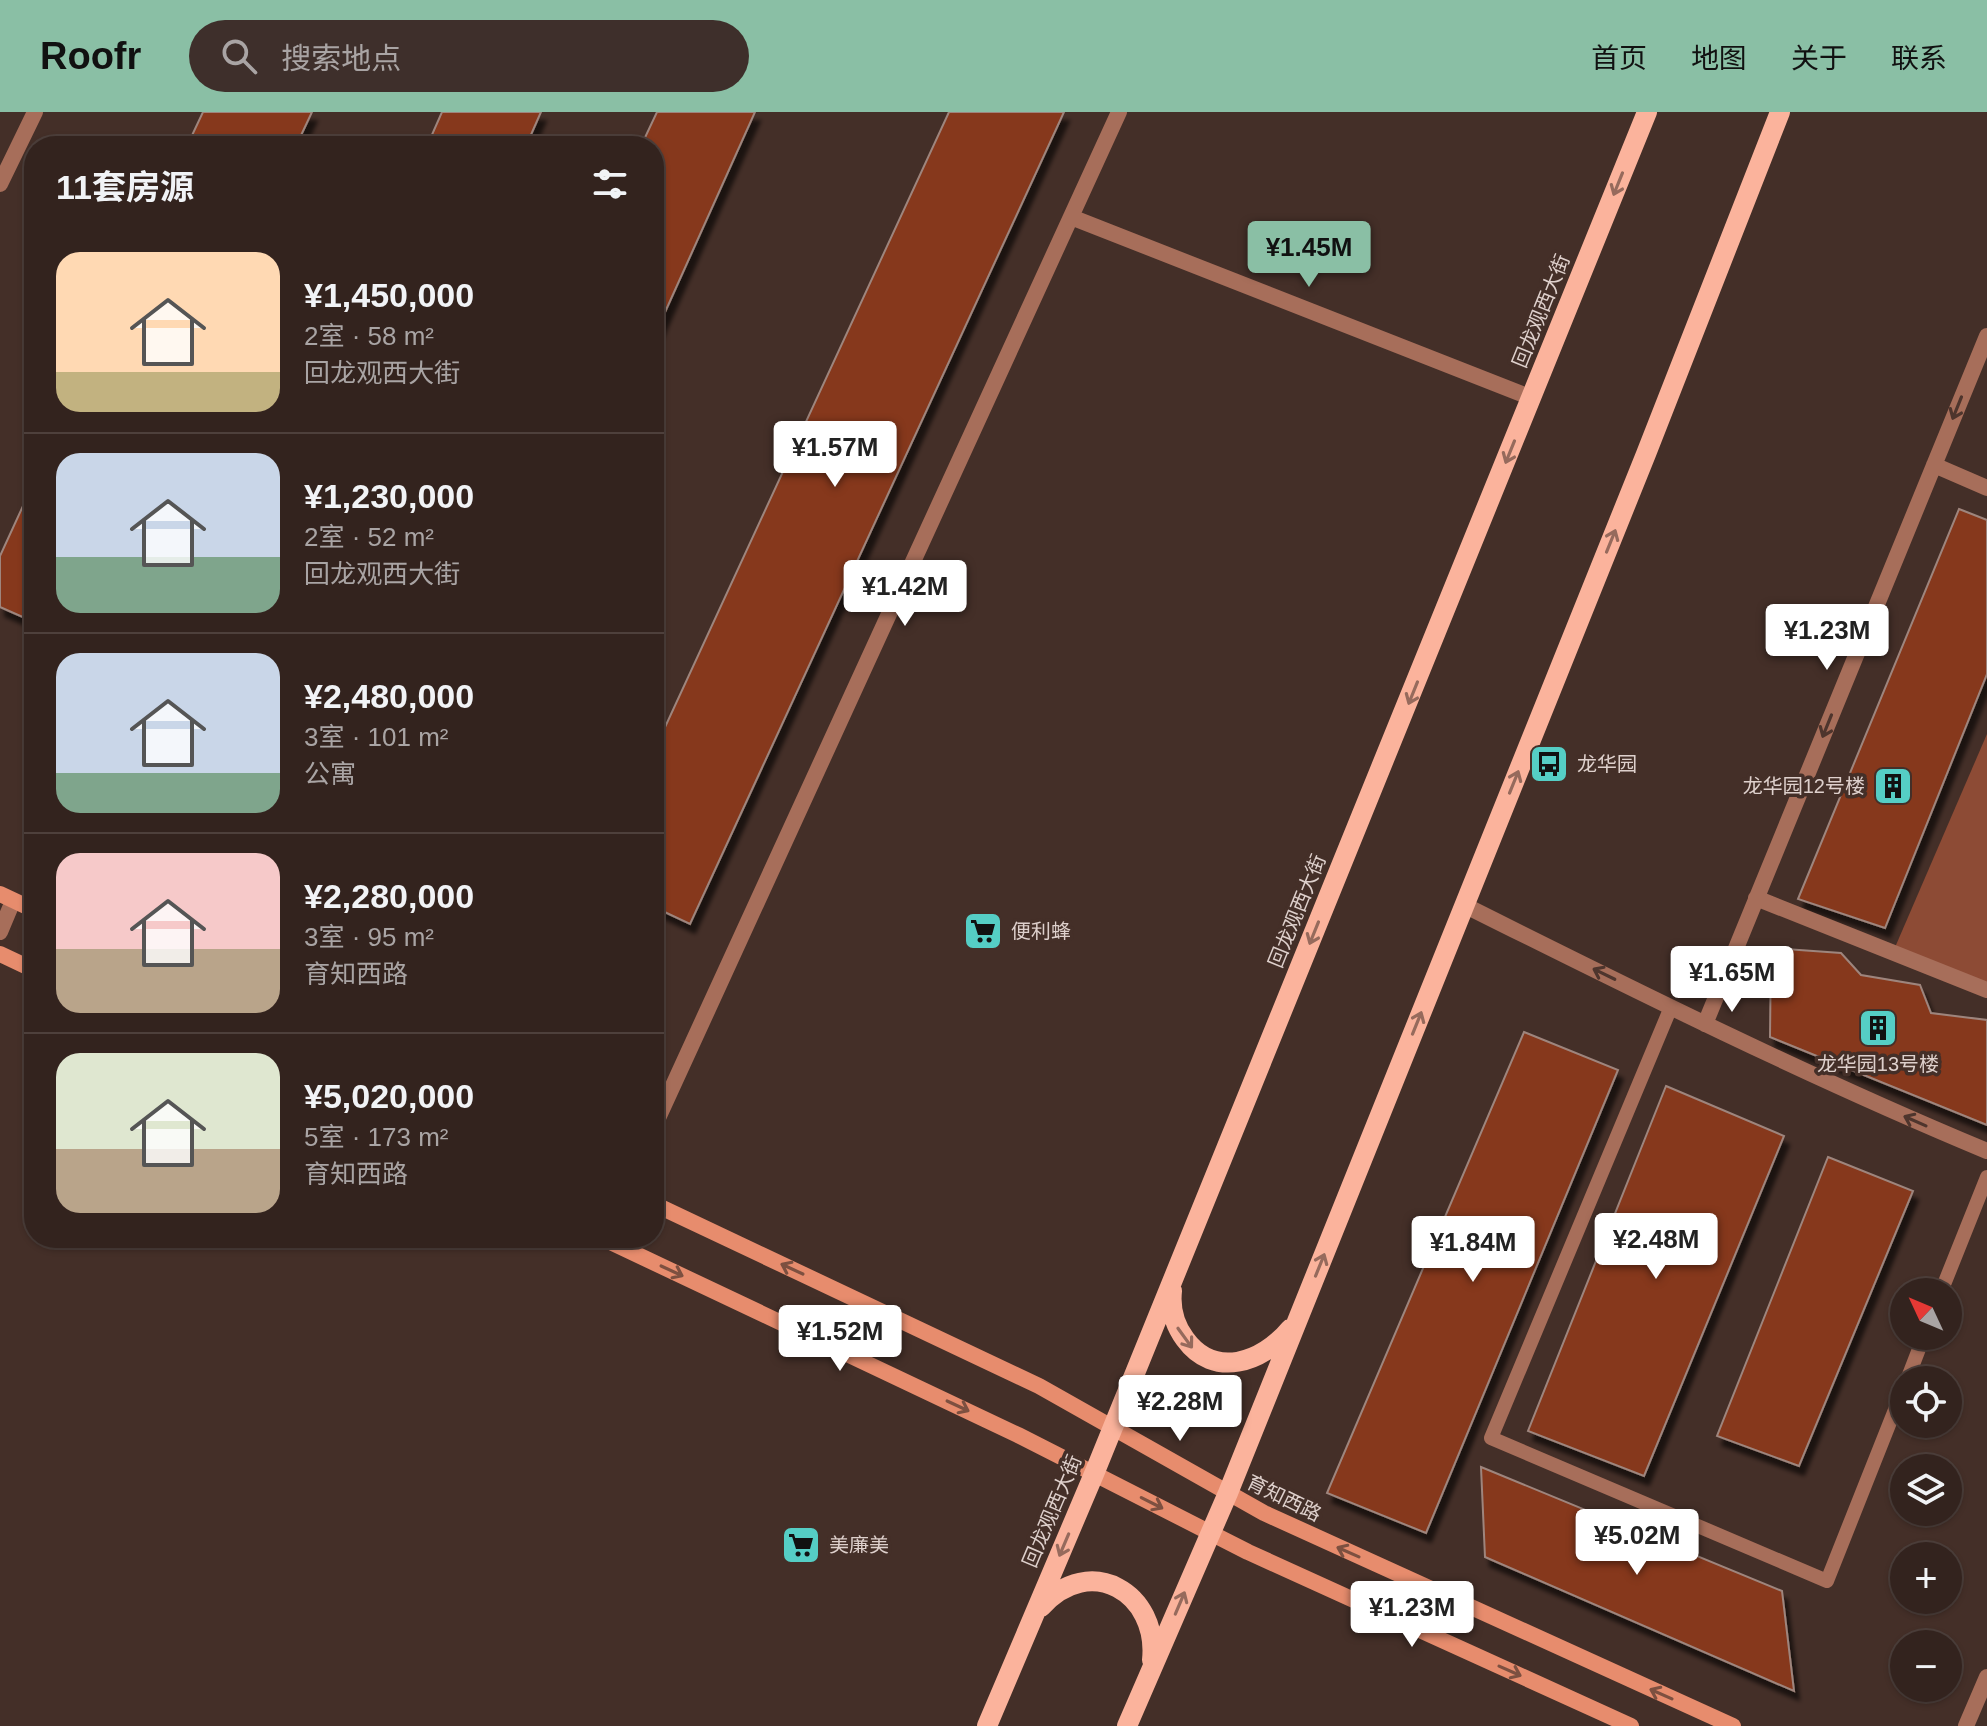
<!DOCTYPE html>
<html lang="zh">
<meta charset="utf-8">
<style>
body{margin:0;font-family:Helvetica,"Noto Sans SC",sans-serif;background:#3e2f2b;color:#f1f3f6;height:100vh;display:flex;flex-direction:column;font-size:30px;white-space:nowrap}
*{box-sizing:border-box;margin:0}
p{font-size:26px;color:#a9a4a4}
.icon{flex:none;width:44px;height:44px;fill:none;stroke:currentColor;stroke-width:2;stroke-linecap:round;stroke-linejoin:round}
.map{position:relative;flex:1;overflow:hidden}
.details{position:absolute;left:24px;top:24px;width:640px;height:1112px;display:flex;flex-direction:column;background:#33231e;border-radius:32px;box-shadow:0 2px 6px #0004,0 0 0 2px #4e403c}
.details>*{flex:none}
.needle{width:52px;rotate:314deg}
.fabs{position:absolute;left:1890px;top:1166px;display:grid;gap:16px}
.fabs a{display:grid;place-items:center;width:72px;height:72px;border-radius:50%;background:#33231e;box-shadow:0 2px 6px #0004,0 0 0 2px #4e403c;font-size:40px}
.price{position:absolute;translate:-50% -68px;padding:0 18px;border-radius:8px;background:#fff;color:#222;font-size:26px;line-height:52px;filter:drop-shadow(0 2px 4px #0008)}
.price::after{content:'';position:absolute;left:50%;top:48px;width:24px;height:18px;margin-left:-12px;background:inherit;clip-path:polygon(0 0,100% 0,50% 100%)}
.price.active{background:#8abfa5;color:#111}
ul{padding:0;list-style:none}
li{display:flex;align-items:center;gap:24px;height:200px;padding:0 32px}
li+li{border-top:2px solid #4e403c}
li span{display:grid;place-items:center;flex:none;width:224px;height:160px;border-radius:24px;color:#555}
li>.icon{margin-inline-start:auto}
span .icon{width:96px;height:96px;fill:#fffc;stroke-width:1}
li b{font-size:34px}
h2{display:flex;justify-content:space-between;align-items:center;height:96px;padding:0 32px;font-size:34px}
header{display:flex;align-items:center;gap:48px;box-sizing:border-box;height:112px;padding:0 40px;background:#8abfa5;color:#111}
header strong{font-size:38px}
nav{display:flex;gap:44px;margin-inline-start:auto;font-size:28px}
.search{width:560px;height:72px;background:#3e2f2b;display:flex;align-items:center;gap:20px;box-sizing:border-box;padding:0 28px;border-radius:44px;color:#a9a4a4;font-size:30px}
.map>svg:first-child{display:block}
</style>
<header>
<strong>Roofr</strong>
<div class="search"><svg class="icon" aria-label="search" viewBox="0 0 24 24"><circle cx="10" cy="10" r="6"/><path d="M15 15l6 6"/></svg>搜索地点</div>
<nav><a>首页</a><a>地图</a><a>关于</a><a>联系</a></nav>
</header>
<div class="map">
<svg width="1987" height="1614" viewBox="0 0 1987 1614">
<defs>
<filter id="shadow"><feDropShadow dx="5" dy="9" stdDeviation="2" flood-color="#0009"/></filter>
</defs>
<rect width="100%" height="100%" fill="#442f28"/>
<path fill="#8d4b35" d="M1987,622V878L1893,840Z"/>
<path fill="#86371a" stroke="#9e857d" stroke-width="2" filter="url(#shadow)" d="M203,0H312L296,34H187Z
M442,0H541L526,34H427Z
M657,0H755L657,218L654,217V34H641Z
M949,0H1064L690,812L654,795V639Z
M34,370V510L0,495V444Z
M1959,397L1987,408V562L1885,816L1798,787Z
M1771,836L1841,841L1861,863L1920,873L1931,901L1987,908V1013L1770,925Z
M1524,920L1618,958L1426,1421L1327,1381Z
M1666,974L1784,1024L1644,1364L1528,1319Z
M1828,1045L1913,1079L1799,1354L1717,1324Z
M1481,1355L1782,1479L1794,1579L1485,1445Z"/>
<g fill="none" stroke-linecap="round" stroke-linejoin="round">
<path stroke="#a76e5a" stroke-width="14" d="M1671,895L1491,1326L1827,1469L1904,1275
M1941,1180L1987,1065
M1907,1268L1924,1224"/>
<path stroke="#a76e5a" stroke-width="16" d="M0,72L35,0
M1071,105L1532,286
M1934,353L1987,376
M1756,786L1987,878
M1464,793C1636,879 1809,965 1987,1039
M0,820L13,789
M1705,912L1987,224
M654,1015L1119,0
M1966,1614L1987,1565"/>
<path stroke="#e78c6d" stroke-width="16" d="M0,782L34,798
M0,842L34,858
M654,1092L1039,1274L1264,1401L1733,1614
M602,1126L1018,1323L1248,1440L1631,1614"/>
<path stroke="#fbb39c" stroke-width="20" d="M1172,1179C1170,1197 1174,1212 1185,1227C1214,1267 1262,1251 1290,1217
M1041,1495C1090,1440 1159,1481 1152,1548
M987,1614L1094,1362L1647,0
M1127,1614L1228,1381L1646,342L1780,0"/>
</g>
<defs><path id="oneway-shaft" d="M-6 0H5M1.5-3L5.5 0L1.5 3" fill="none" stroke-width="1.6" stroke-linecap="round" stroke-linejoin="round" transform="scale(2)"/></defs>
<g stroke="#966a5c">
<use href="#oneway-shaft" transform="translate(1618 72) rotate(112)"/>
<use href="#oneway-shaft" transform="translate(1510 340) rotate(112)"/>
<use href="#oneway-shaft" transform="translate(1611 429) rotate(-68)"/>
<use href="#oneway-shaft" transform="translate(1413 581) rotate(112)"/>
<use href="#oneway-shaft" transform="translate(1514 670) rotate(-68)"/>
<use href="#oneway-shaft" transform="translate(1314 821) rotate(112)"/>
<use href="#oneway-shaft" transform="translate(1417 911) rotate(-68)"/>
<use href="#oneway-shaft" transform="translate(1320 1153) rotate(-68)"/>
<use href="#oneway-shaft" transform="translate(1185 1226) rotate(54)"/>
<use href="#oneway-shaft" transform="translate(1064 1433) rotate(113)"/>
<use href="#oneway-shaft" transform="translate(1180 1491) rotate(-67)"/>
</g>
<g stroke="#4e352d">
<use href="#oneway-shaft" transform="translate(1957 296) rotate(112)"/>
<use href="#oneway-shaft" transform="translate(1827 614) rotate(112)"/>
<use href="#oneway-shaft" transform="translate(1604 862) rotate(-154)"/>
<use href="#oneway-shaft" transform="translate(1915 1009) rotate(-156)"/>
</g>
<g stroke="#7d5040">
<use href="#oneway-shaft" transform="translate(792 1157) rotate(-155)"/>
<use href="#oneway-shaft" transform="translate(672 1159) rotate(25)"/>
<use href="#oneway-shaft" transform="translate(958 1294) rotate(25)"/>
<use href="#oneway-shaft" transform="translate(1152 1391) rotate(27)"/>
<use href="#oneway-shaft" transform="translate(1348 1440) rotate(-156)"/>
<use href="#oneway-shaft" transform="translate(1510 1559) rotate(24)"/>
<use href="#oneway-shaft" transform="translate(1661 1582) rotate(-156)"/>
</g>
<defs>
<symbol id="bus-square" viewBox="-11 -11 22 22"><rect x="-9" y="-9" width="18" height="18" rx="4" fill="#55cec5" stroke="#442f28"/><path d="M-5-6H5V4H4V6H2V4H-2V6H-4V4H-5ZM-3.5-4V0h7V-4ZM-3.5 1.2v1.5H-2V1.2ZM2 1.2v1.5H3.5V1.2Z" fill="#111"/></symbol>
<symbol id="building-square" viewBox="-11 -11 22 22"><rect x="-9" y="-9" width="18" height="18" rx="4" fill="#55cec5" stroke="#442f28"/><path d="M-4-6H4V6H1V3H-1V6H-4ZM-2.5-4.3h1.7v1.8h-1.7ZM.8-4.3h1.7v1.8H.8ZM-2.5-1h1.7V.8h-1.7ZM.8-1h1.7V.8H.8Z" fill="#111"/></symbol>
<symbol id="supermarket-square" viewBox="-11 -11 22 22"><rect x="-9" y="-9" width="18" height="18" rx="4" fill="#55cec5" stroke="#442f28"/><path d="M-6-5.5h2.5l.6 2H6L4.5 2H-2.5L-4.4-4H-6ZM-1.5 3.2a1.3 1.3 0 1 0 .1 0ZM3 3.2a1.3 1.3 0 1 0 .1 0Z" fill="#111"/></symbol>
</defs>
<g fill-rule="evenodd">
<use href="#bus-square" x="1527" y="630" width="44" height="44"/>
<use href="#building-square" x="1871" y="652" width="44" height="44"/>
<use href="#supermarket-square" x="961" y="797" width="44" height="44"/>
<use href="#building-square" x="1856" y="894" width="44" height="44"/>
<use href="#supermarket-square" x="779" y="1411" width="44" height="44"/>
</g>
<g text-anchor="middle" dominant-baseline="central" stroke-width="7" stroke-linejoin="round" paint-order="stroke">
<g font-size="20" fill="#ded0cc" stroke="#442f28">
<text transform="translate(1541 199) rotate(-68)">回龙观西大街</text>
<text transform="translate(1297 799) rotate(-68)">回龙观西大街</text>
<text transform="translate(1284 1386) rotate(26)">育知西路</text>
<text transform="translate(1052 1399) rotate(-67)">回龙观西大街</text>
</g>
<g font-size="20" fill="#ded0cc" stroke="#442f28" text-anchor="start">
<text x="1577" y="652">龙华园</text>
<text x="1865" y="674" text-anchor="end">龙华园12号楼</text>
<text x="1011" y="819">便利蜂</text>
<text x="1878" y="952" text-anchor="middle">龙华园13号楼</text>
<text x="829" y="1433">美廉美</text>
</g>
</g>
</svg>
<div class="fabs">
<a><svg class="needle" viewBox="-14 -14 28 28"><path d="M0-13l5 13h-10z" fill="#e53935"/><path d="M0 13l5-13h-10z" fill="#a9a4a4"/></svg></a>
<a><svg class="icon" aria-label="locate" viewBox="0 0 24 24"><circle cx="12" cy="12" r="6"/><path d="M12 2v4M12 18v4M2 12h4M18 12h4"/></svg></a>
<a><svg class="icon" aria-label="layers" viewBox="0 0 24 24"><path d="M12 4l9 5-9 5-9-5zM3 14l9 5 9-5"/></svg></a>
<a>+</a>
<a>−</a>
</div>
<b class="price active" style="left:1309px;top:177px">¥1.45M</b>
<b class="price" style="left:835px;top:377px">¥1.57M</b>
<b class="price" style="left:905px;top:516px">¥1.42M</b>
<b class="price" style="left:1827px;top:560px">¥1.23M</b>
<b class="price" style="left:1732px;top:902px">¥1.65M</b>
<b class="price" style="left:1656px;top:1169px">¥2.48M</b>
<b class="price" style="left:1473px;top:1172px">¥1.84M</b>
<b class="price" style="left:840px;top:1261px">¥1.52M</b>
<b class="price" style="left:1180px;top:1331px">¥2.28M</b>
<b class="price" style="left:1637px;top:1465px">¥5.02M</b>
<b class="price" style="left:1412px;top:1537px">¥1.23M</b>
<section class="details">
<h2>11套房源<svg class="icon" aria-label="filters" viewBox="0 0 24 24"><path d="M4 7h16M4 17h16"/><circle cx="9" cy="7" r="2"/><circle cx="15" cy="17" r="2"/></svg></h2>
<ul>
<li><span style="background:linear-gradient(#ffd9b3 75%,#c2b280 0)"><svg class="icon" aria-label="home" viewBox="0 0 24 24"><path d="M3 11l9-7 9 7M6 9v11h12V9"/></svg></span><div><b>¥1,450,000</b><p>2室 · 58 m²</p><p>回龙观西大街</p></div></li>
<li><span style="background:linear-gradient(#c9d6e8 65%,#7fa58c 0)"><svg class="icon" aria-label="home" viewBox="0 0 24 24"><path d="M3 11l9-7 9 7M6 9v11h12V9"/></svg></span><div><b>¥1,230,000</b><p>2室 · 52 m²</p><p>回龙观西大街</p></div></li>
<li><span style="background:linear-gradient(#c9d6e8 75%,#7fa58c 0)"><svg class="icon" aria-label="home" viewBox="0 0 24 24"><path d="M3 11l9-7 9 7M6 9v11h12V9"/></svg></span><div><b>¥2,480,000</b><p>3室 · 101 m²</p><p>公寓</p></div></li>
<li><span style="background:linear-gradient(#f6c9c9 60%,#b9a48a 0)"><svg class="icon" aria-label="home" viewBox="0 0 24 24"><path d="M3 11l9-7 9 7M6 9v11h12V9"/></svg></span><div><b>¥2,280,000</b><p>3室 · 95 m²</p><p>育知西路</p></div></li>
<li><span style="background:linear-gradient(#dfe7d0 60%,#b9a48a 0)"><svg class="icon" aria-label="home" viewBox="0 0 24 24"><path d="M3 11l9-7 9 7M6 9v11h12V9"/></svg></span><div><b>¥5,020,000</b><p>5室 · 173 m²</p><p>育知西路</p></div></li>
</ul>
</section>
</div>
